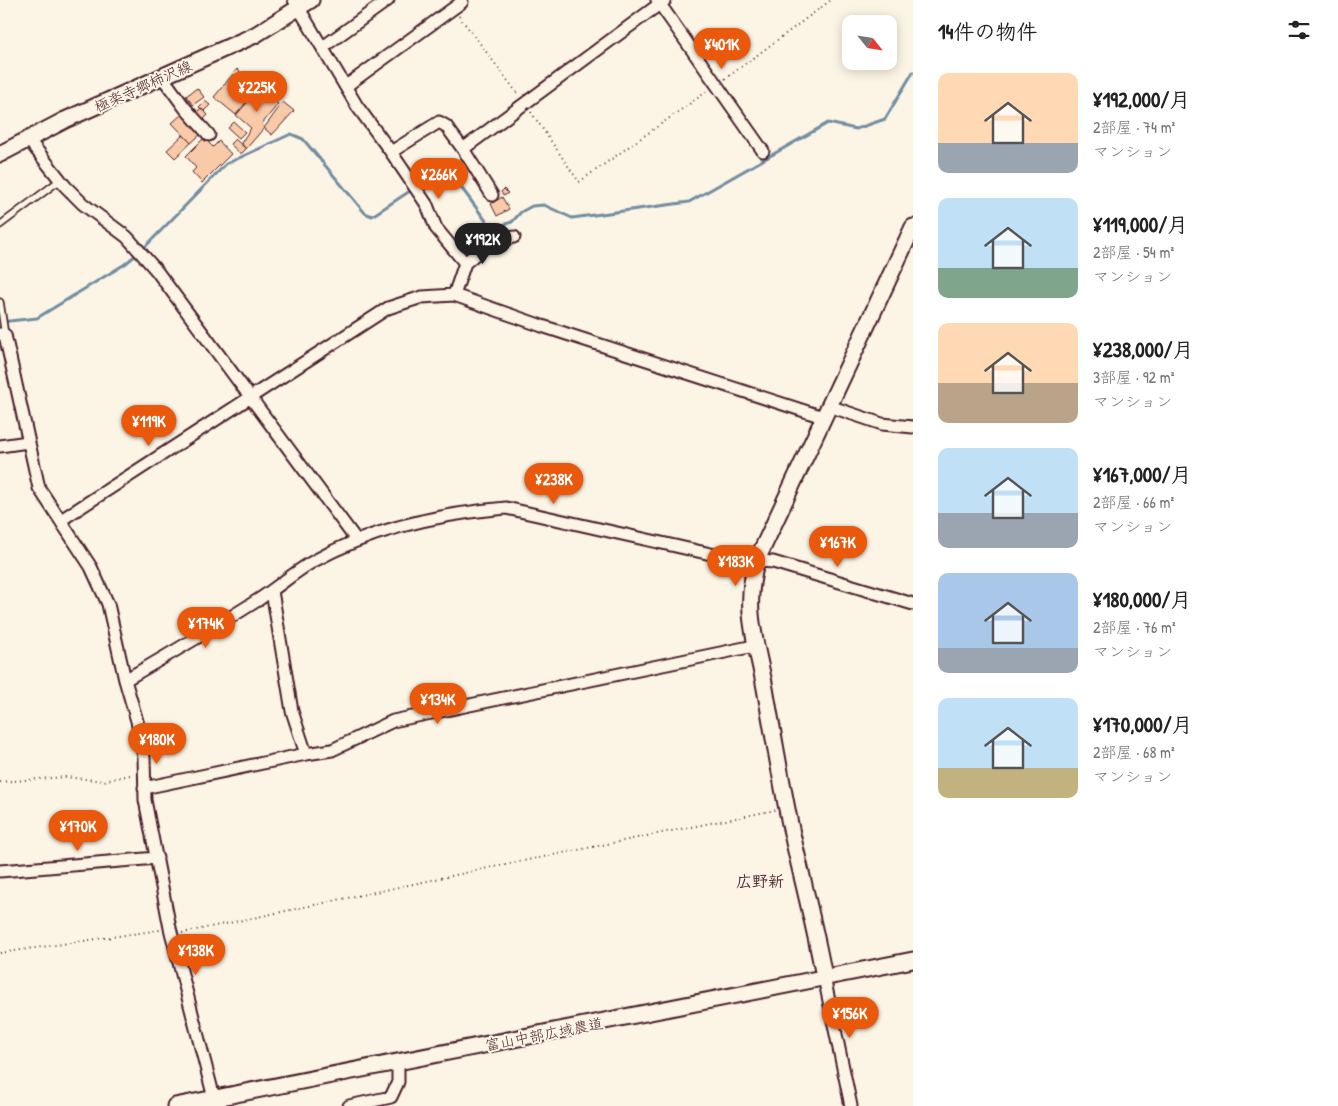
<!DOCTYPE html>
<html lang="ja">
<meta charset="utf-8">
<style>
body{margin:0;font-family:"Patrick Hand","Klee One",sans-serif;background:#f2f2f2;color:#222;height:100vh;display:flex;flex-direction:column;font-size:19px;white-space:nowrap}
*{box-sizing:border-box;margin:0}
p{font-size:16px;color:#767676}
.icon{flex:none;width:28px;height:28px;fill:none;stroke:currentColor;stroke-width:2;stroke-linecap:round;stroke-linejoin:round}
.map{position:relative;flex:1;overflow:hidden}
.side{display:flex;flex-direction:column;background:#fff;width:425px}
.side>*{flex:none}
.needle{width:32px;rotate:120deg}
.fabs{position:absolute;left:842px;top:15px;display:grid;gap:10px}
.fabs a{display:grid;place-items:center;width:55px;height:55px;border-radius:10px;background:#fff;box-shadow:0 2px 12px #0003;font-size:25px}
.price{position:absolute;translate:-50% -42px;padding:0 11px;border-radius:18px;background:#ea580c;color:#fff;font-size:16px;line-height:32px;filter:drop-shadow(0 1px 2px #0008)}
.price::after{content:'';position:absolute;left:50%;top:30px;width:15px;height:11px;margin-left:-8px;background:inherit;clip-path:polygon(0 0,100% 0,50% 100%)}
.price.selected{background:#222;color:#fff}
ul{padding:0;list-style:none}
li{display:flex;align-items:center;gap:15px;height:125px;padding:0 25px}
li span{display:grid;place-items:center;flex:none;width:140px;height:100px;border-radius:10px;color:#555}
li>.icon{margin-inline-start:auto}
span .icon{width:60px;height:60px;fill:#fffc;stroke-width:1}
li b{font-size:21px}
h2{display:flex;justify-content:space-between;align-items:center;height:60px;padding:0 25px;font-size:21px}
main{display:flex;flex:1;min-height:0}
.map>svg:first-child{display:block}
</style>
<main>
<div class="map">
<svg width="913" height="1106" viewBox="0 0 913 1106">
<rect width="100%" height="100%" fill="#fcf5e5"/>
<filter id="ink" filterUnits="userSpaceOnUse"><feTurbulence type="fractalNoise" baseFrequency=".02" numOctaves="2"/><feDisplacementMap in="SourceGraphic" scale="10" xChannelSelector="R" yChannelSelector="G"/><feConvolveMatrix kernelMatrix="1 2 1 2 8 2 1 2 1" color-interpolation-filters="sRGB"/></filter>
<g filter="url(#ink)">
<g fill="none" stroke-linecap="round" stroke-linejoin="round">
<path stroke="#728da1" stroke-width="3" d="M142,250L226,164L291,134L303,139L365,213L372,216L442,170L449,171L489,225L496,227L512,222L521,212L532,206L544,205L572,218L689,202L828,123L856,129L885,119L913,72
M0,322L37,318L125,264L137,254"/>
</g>
<path fill="#f8caa7" stroke="#4a1f2b" d="M237,69L258,88L236,115L214,97Z
M265,82L274,89L268,96L278,104L262,124L264,128L246,149L241,143L251,128L236,115Z
M197,88L204,97L193,105L186,96Z
M205,101L210,105L204,111L199,107Z
M283,102L294,111L272,135L264,128Z
M201,108L208,115L202,121L195,114Z
M182,114L200,135L191,143L172,123Z
M234,122L245,132L239,138L228,128Z
M183,135L191,143L175,158L167,150Z
M204,138L213,147L219,141L231,154L202,183L192,172L196,168L186,156Z
M235,139L246,149L241,154L230,144Z
M504,189L508,193L504,196L501,192Z
M502,197L509,209L497,216L491,204Z"/>
<g fill="none" stroke-linecap="round" stroke-linejoin="round">
<defs>
<path id="lane" d="M0,225L60,180
M0,302L5,335"/>
<path id="street" d="M294,0L357,106L391,152L439,122L446,126L463,149L665,0
M657,0L763,151
M323,47L388,0
M163,78L185,108L209,135
M346,86L462,2L461,0
M28,139L65,186L83,204L127,237L156,270L357,541
M463,149L492,195
M391,152L427,205L436,228L465,263
M454,295L465,263L489,243L514,237
M0,334L5,335L39,488L91,567L108,604L125,680L137,721L144,757L145,800L170,928L214,1098L221,1106
M829,406L882,424L913,427
M0,446L28,442
M61,520L388,308L422,297L454,295L542,326L823,417
M272,591L292,711L306,754L332,750L393,721L754,646
M125,680C170,654 214,628 258,600C277,588 294,572 314,561C373,528 439,514 506,508L733,559L773,562L913,604
M144,788L306,754
M0,871L157,858
M824,977L851,1106
M349,1106L391,1097L398,1082V1063"/>
<path id="secondary" d="M0,154L65,120L255,35L311,0
M824,977C815,927 802,879 791,829C781,781 773,732 764,683C755,637 743,608 757,560L913,227
M175,1106L913,960"/>
</defs>
<use href="#lane" stroke="#4a1f2b" stroke-width="9"/>
<use href="#street" stroke="#4a1f2b" stroke-width="15"/>
<use href="#secondary" stroke="#4a1f2b" stroke-width="19"/>
<path stroke="#4a1f2b" stroke-width="2" stroke-dasharray="1 4" stroke-linecap="butt" d="M459,16L518,94
M725,79L831,0
M531,112L579,182L709,90
M0,782L65,777L104,781L134,774
M182,933L479,870L775,810
M0,953L160,930"/>
<use href="#lane" stroke="#fcf5e5" stroke-width="5.5"/>
<use href="#street" stroke="#fcf5e5" stroke-width="11"/>
<use href="#secondary" stroke="#fcf5e5" stroke-width="15"/>
</g>
</g>
<g text-anchor="middle" dominant-baseline="central" stroke-width="4" stroke-linejoin="round" paint-order="stroke">
<g font-size="15" fill="#4a1f2b" stroke="#fcf5e5">
<text transform="translate(143 86) rotate(-24)">極楽寺郷柿沢線</text>
<text transform="translate(544 1034) rotate(-11)">富山中部広域農道</text>
</g>
<g font-size="16" font-weight="bold" fill="#4a1f2b" stroke="#fcf5e5">
<text x="760" y="881">広野新</text>
</g>
</g>
</svg>
<div class="fabs">
<a><svg class="needle" viewBox="-14 -14 28 28"><path d="M0-13l5 13h-10z" fill="#e53935"/><path d="M0 13l5-13h-10z" fill="#767676"/></svg></a>
</div>
<b class="price" style="left:722px;top:70px">¥401K</b>
<b class="price" style="left:257px;top:113px">¥225K</b>
<b class="price" style="left:439px;top:200px">¥266K</b>
<b class="price selected" style="left:483px;top:265px">¥192K</b>
<b class="price" style="left:149px;top:447px">¥119K</b>
<b class="price" style="left:554px;top:505px">¥238K</b>
<b class="price" style="left:838px;top:568px">¥167K</b>
<b class="price" style="left:736px;top:587px">¥183K</b>
<b class="price" style="left:206px;top:649px">¥174K</b>
<b class="price" style="left:438px;top:725px">¥134K</b>
<b class="price" style="left:157px;top:765px">¥180K</b>
<b class="price" style="left:78px;top:852px">¥170K</b>
<b class="price" style="left:196px;top:976px">¥138K</b>
<b class="price" style="left:850px;top:1039px">¥156K</b>
</div>
<section class="side">
<h2>14件の物件<svg class="icon" aria-label="filters" viewBox="0 0 24 24"><path d="M4 7h16M4 17h16"/><circle cx="9" cy="7" r="2"/><circle cx="15" cy="17" r="2"/></svg></h2>
<ul>
<li><span style="background:linear-gradient(#ffd9b3 70%,#9aa5b1 0)"><svg class="icon" aria-label="home" viewBox="0 0 24 24"><path d="M3 11l9-7 9 7M6 9v11h12V9"/></svg></span><div><b>¥192,000/月</b><p>2部屋 · 74 m²</p><p>マンション</p></div></li>
<li><span style="background:linear-gradient(#bfe0f5 70%,#7fa58c 0)"><svg class="icon" aria-label="home" viewBox="0 0 24 24"><path d="M3 11l9-7 9 7M6 9v11h12V9"/></svg></span><div><b>¥119,000/月</b><p>2部屋 · 54 m²</p><p>マンション</p></div></li>
<li><span style="background:linear-gradient(#ffd9b3 60%,#b9a48a 0)"><svg class="icon" aria-label="home" viewBox="0 0 24 24"><path d="M3 11l9-7 9 7M6 9v11h12V9"/></svg></span><div><b>¥238,000/月</b><p>3部屋 · 92 m²</p><p>マンション</p></div></li>
<li><span style="background:linear-gradient(#bfe0f5 65%,#9aa5b1 0)"><svg class="icon" aria-label="home" viewBox="0 0 24 24"><path d="M3 11l9-7 9 7M6 9v11h12V9"/></svg></span><div><b>¥167,000/月</b><p>2部屋 · 66 m²</p><p>マンション</p></div></li>
<li><span style="background:linear-gradient(#a9c7e8 75%,#9aa5b1 0)"><svg class="icon" aria-label="home" viewBox="0 0 24 24"><path d="M3 11l9-7 9 7M6 9v11h12V9"/></svg></span><div><b>¥180,000/月</b><p>2部屋 · 76 m²</p><p>マンション</p></div></li>
<li><span style="background:linear-gradient(#bfe0f5 70%,#c2b280 0)"><svg class="icon" aria-label="home" viewBox="0 0 24 24"><path d="M3 11l9-7 9 7M6 9v11h12V9"/></svg></span><div><b>¥170,000/月</b><p>2部屋 · 68 m²</p><p>マンション</p></div></li>
</ul>
</section>
</main>
